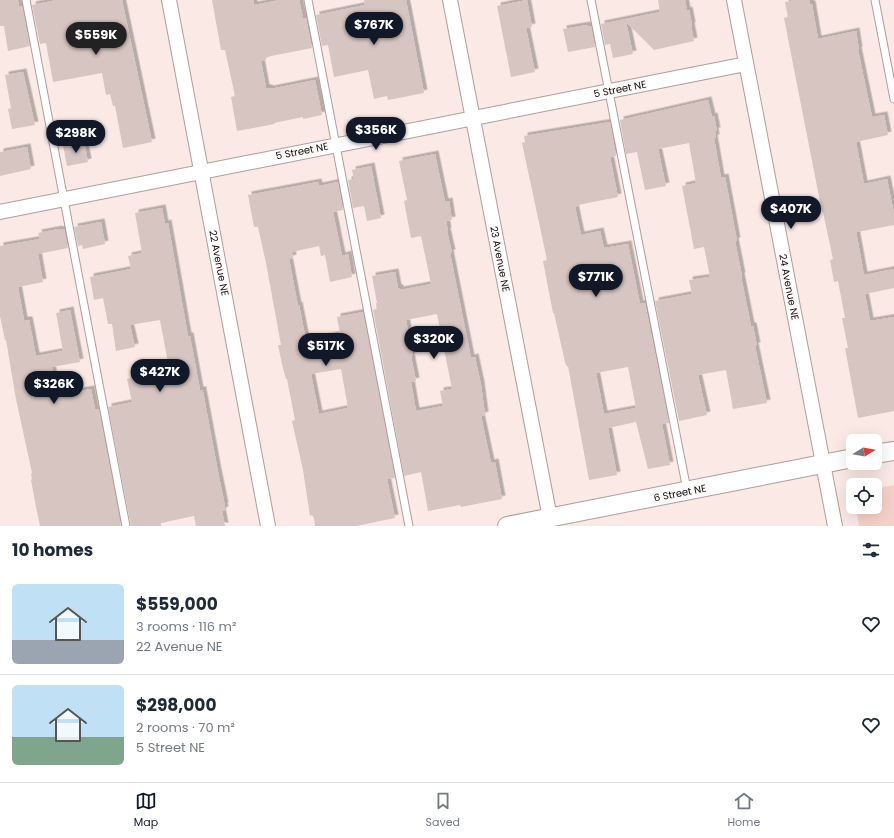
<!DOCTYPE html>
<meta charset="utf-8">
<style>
body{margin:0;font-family:Poppins,sans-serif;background:#f2f2f3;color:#1f2937;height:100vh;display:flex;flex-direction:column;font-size:15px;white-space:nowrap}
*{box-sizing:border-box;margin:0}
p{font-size:13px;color:#747a83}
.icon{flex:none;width:22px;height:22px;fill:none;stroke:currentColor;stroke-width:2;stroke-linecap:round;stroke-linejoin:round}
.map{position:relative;height:526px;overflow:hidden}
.side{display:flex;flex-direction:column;background:#fff;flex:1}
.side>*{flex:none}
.needle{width:26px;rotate:79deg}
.fabs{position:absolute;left:846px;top:434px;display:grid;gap:8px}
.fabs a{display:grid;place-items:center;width:36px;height:36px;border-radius:6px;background:#fff;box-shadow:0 4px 16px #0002;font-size:20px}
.price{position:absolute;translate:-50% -34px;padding:0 9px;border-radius:14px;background:#111827;color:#fff;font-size:13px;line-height:26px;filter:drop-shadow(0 1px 2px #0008)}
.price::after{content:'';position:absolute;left:50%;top:24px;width:12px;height:9px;margin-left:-6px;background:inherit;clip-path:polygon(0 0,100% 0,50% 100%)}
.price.on{background:#222;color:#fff}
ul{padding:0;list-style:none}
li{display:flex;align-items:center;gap:12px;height:100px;padding:0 12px}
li+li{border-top:1px solid #e0e1e3}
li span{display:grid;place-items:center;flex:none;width:112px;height:80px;border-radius:6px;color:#555}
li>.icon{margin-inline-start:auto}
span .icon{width:48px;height:48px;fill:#fffc;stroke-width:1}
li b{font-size:17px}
h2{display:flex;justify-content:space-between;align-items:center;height:48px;padding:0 12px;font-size:17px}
.tabs{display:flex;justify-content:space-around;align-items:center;height:56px;border-top:1px solid #e0e1e3;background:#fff;font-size:11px;color:#747a83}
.tabs a{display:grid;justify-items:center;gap:2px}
.tabs .on{color:#111827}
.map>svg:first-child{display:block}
</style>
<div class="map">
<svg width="894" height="526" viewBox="0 0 894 526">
<defs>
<filter id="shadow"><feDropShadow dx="3.5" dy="-3.5" stdDeviation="0" flood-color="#0004"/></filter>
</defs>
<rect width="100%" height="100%" fill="#fae9e5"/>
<path fill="#f6d1c8" d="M894,485V526H859L856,507H875V489Z"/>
<path fill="#d6c5c1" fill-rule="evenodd" filter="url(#shadow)" d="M0,0H18L19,7L22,6L30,46L8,51L4,26H0Z
M57,0H122L152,142L123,148L115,106H113L110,94L106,95L102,73L53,82L46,43L40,44L32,5Z
M212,0H253L254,5L280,0H299L303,18H306L312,48L266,57V60L261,61L266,88H269L270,89L315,80L322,115L303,119V117L274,123L275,124L237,131L231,97L235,96L225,50H221Z
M364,0H406L424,93L388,100L387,96L374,99L368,70L334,77L328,45L322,46L316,15L365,5Z
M527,0L532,27L526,28L535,72L511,77L497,6Z
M658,0H685L687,11L689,10L692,25L691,26L694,41L654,50L626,22L633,54L613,58L610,44L605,45L601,24L660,12Z
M796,0H809L810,4H812L818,39L856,31L859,50H858L872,117L884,115L888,135L856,142L864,184L887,179L894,214V225L857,232V237L864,275L894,269V288L865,294L870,321L894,317V411L858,418L845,348H848L842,318H845L838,281L834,282L830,260L833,259L823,212H822L784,18L788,17L785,2Z
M587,25L588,27L591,26L595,47L568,52L563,29Z
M23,72L35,125L12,129L8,109L11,108L5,75Z
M708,100L712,117L714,116L717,131H715L716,138H714L721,178L725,177L737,241H735L742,276H741L751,326H753L757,346H755L767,403L733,409L726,370L698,375L707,415L679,421L655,301L692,294L689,280L710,277L704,247L694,249L682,186L696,183L689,143L658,149L666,186L645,190L637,152L626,154L620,120Z
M610,122L616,156L610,157L618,197L578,205V206L575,207L581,235L600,231L604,248L628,244L640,304L645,303L669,423L662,424L670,465L648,469L636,422L608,428L617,475L589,480L568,366L567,367L565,362L554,313H553L543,261L547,260L522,143L525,142L524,136ZM628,367L636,408L604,414L596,373Z
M84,141L88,162L67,166L63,145Z
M27,147L31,169L0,176V152Z
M435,154L445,202L449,201L452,220L446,221L448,231H447L452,253H450L471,358L475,357L481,385L485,415L481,416L491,463L495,462L502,499L461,507L460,505L428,511L421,472L404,476L373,310L377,309L376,303H377L372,276L395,272L398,288H400V290L431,284L421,236L411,238L404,201L407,200L399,161ZM437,314L452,389L440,391L443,406L416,411L411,382L416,381L411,356H413L406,320Z
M371,166L381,218L367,221L364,206L353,208L348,180L354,179L352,170Z
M318,182L319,186L338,182L343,210L333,212L342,256L348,254L352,277L330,282L325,255L321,256L319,246L292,252L293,258L289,259L298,306L299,305L306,340L340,334L337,317L363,312L395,478L387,479L395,518L356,526H315L314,518L312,515L310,516L303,470L292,421L295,420L287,379H286L282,364L278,345H281L266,263L258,227H254L248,195ZM341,369L348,408L319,414L311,374Z
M162,208L165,224L168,223L188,336H190L200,390H203V392L218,472L225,506H224L225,510L222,511L225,526H196L194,516L161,523V526H131L108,407L132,402L127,379L169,370L168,363L160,320L130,325L135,347L116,351L112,324H108L103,298L94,300L90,277L131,269L128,256L142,253L135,213Z
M101,222L105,244L83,249L82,245L78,246L74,227Z
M59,229V230L64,229L68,248L38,254L43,282L18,287L24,320H29L36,356L63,351L56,313L70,310L80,362L52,367L57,395L91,389L95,409H99L121,526H40L36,507L31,480L32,479L31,474L32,473L16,399L6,340H5L0,316V246L40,239L38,233Z"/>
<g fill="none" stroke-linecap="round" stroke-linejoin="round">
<defs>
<path id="service" d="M26,0L126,526
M308,0L409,526
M591,0L687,490
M875,0L894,99"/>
<path id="minor" d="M169,0L268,526
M450,0L550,518
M734,0L835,526
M0,212L746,64"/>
<path id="tertiary" d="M875,454L894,451
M507,526L853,458"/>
</defs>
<use href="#service" stroke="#ae9e9a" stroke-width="9"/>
<use href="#minor" stroke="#ae9e9a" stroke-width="16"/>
<use href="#tertiary" stroke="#ae9e9a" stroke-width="20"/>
<use href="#service" stroke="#fff" stroke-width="7"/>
<use href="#minor" stroke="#fff" stroke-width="14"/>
<use href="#tertiary" stroke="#fff" stroke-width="18"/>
</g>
<g text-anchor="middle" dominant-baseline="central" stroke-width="3.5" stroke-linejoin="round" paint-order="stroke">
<g font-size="10" fill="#100b0a" stroke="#fdfaf9">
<text transform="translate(620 89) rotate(-11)">5 Street NE</text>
<text transform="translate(302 151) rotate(-11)">5 Street NE</text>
<text transform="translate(500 259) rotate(79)">23 Avenue NE</text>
<text transform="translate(219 263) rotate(79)">22 Avenue NE</text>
<text transform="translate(789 287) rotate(79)">24 Avenue NE</text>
<text transform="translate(680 493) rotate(-11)">6 Street NE</text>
</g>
</g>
</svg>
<div class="fabs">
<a><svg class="needle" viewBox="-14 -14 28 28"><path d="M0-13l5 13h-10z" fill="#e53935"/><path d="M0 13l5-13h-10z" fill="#747a83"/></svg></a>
<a><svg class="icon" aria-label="locate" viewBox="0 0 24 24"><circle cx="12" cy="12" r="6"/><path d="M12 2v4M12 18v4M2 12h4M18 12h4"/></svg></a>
</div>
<b class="price" style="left:374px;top:46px">$767K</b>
<b class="price on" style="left:96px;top:56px">$559K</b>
<b class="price" style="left:376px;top:151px">$356K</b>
<b class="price" style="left:76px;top:154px">$298K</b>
<b class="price" style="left:791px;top:230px">$407K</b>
<b class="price" style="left:596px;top:298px">$771K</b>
<b class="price" style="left:434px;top:360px">$320K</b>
<b class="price" style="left:326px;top:367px">$517K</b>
<b class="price" style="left:160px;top:393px">$427K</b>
<b class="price" style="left:54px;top:405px">$326K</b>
</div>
<section class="side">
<h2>10 homes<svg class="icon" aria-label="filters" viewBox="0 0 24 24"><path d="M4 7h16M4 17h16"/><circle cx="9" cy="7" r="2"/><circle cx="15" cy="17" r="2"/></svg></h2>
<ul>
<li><span style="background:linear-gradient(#bfe0f5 70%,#9aa5b1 0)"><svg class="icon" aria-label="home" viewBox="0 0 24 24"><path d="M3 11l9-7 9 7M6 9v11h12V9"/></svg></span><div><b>$559,000</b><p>3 rooms · 116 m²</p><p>22 Avenue NE</p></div><svg class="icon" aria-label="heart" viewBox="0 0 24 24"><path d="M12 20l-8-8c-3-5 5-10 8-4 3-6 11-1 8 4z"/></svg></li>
<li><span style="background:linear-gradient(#bfe0f5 65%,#7fa58c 0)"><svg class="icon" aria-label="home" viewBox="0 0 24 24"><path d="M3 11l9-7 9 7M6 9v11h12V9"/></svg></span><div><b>$298,000</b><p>2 rooms · 70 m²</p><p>5 Street NE</p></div><svg class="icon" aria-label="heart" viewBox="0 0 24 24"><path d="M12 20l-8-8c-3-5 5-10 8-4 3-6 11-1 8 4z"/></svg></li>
</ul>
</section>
<nav class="tabs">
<a class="on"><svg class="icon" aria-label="map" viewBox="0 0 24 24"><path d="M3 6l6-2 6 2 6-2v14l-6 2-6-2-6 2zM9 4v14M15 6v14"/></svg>Map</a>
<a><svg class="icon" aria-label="saved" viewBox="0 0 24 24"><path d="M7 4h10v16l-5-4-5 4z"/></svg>Saved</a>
<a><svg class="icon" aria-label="home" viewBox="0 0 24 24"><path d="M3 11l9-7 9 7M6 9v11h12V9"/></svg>Home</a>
</nav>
